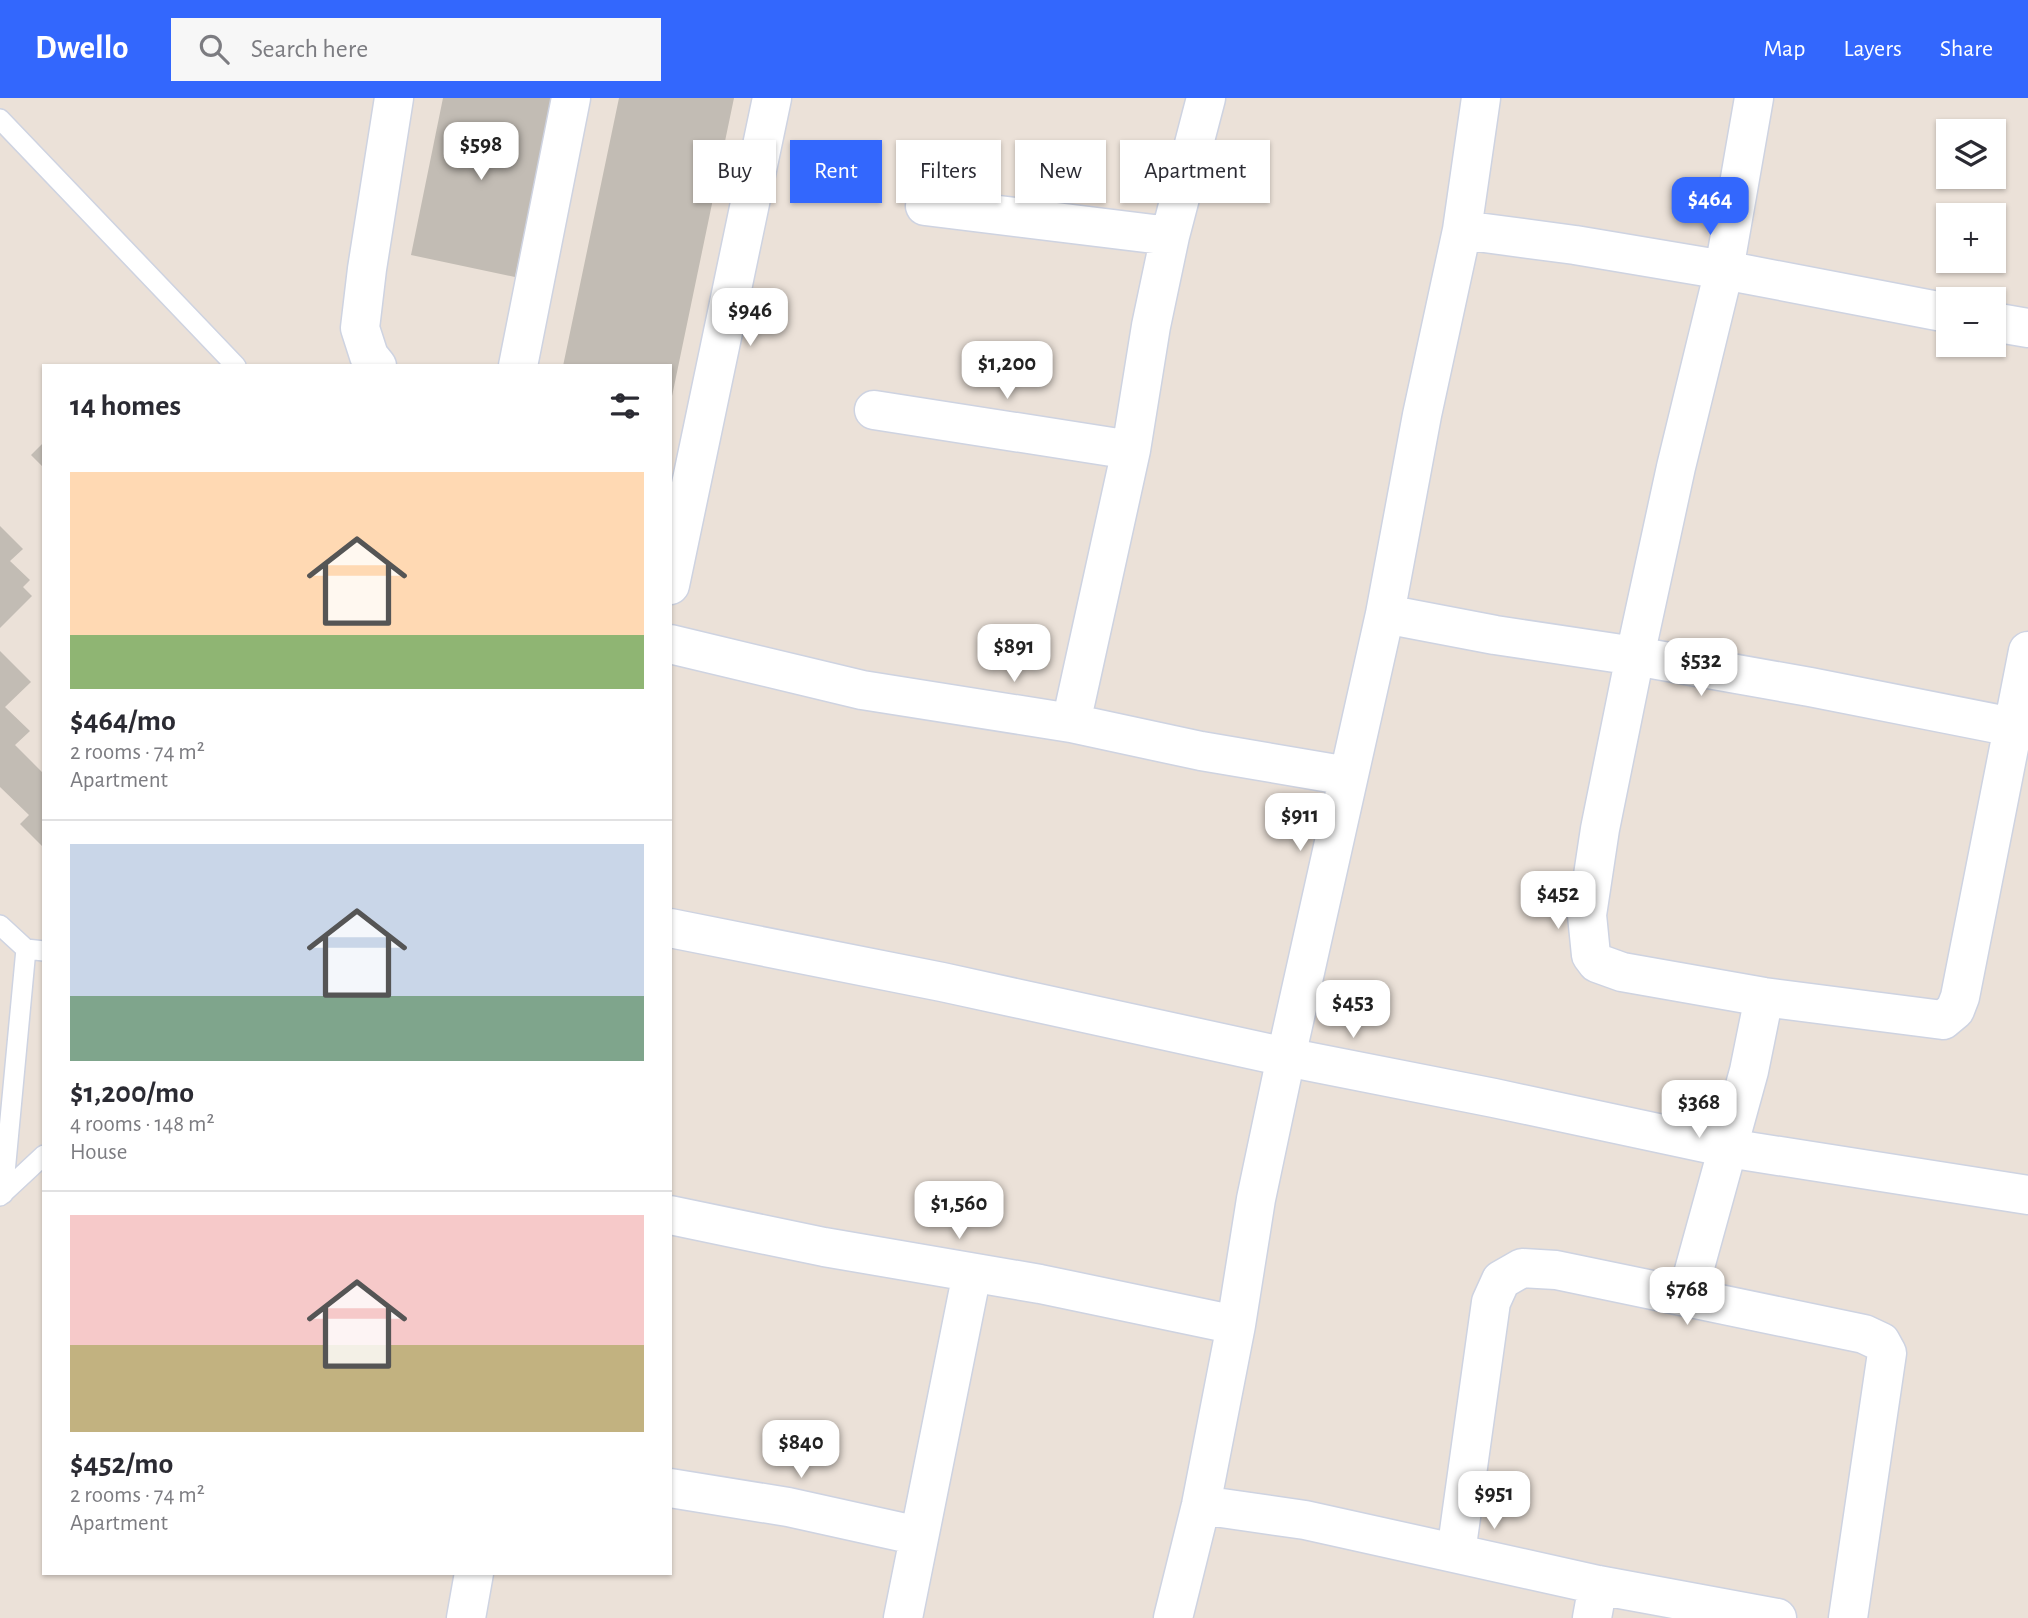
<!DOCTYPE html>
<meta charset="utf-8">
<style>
body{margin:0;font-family:"Alegreya Sans",sans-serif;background:#f7f7f7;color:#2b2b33;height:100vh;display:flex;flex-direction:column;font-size:26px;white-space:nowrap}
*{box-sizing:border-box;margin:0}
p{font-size:23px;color:#7c7c81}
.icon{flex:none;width:38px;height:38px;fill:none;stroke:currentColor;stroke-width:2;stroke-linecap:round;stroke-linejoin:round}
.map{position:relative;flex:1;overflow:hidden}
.drawer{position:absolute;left:42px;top:266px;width:630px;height:1211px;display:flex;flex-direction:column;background:#fff;border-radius:0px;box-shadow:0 2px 5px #0004}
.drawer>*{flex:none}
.guide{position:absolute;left:693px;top:42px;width:665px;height:63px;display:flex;gap:14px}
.tools{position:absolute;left:1936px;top:21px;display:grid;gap:14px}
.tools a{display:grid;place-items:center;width:70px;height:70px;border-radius:0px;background:#fff;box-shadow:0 2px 5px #0004;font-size:35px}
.price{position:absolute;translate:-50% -60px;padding:0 16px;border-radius:14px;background:#fff;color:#222;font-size:23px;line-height:46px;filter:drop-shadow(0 2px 4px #0008)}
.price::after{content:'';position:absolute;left:50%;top:42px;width:21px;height:16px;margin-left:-10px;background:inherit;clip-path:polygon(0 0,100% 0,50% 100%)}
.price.active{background:#3367fd;color:#fff}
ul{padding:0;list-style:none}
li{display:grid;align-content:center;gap:14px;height:371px;padding:0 28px}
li+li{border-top:2px solid #e1e1e2}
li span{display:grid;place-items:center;height:217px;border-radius:0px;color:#555}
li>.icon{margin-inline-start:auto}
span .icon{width:126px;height:126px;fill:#fffc;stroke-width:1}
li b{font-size:30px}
h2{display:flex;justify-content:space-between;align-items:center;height:84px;padding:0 28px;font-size:30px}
.tag{padding:0 24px;border-radius:0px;background:#fff;box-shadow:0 2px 5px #0004;font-size:24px;line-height:63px}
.tag.active{background:#3367fd;color:#fff}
header{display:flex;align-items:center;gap:42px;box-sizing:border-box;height:98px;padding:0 35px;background:#3367fd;color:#fff}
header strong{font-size:33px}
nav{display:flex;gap:38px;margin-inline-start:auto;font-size:24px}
.search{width:490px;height:63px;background:#f7f7f7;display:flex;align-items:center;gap:18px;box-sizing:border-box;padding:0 24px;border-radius:0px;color:#7c7c81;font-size:26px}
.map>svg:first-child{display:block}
</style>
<header>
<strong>Dwello</strong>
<div class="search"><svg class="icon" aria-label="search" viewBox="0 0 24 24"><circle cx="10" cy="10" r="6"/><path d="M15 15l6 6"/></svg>Search here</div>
<nav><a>Map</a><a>Layers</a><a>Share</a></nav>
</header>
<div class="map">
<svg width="2028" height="1520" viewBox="0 0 2028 1520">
<rect width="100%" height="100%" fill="#ebe1d8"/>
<path fill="#c2bcb4" d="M443,0H552L515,179L411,157Z
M619,0H734L671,303L670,268H563Z
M44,344V370L31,357Z
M0,428L23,451L10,463L30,482L23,489L32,498L0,530Z
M0,553L31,584L5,609L30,633L15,647L44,676V750L20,726L29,717L0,689Z"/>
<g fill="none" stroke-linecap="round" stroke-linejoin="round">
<defs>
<path id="service" d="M0,21L236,268
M0,827L26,851L3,1096
M26,851L44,853
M0,1098L44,1057"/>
<path id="minor" d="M1754,0L1724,172L1676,369L1635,558L1600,731L1587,817L1591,857L1597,865L1622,874L1764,899L1943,922L1955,912L1960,899L2028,553
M925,108L1170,138
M1462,132L1575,147L1724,172L1948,215
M1993,224L2028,230
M377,268L369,258L360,230L367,171L394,0
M518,268L571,0
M874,312L1131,352
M1385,516L1495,537L1635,558L1810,589L2028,632
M670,546L862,592L1071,625L1201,653L1348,678
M1071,625L1131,352L1151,228L1170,138L1206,0
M670,1117L824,1149L1040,1186L1236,1227
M1687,1198L1749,973L1764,899
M670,1390L788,1409L919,1438
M1201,1407L1305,1422L1598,1487L1777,1520
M1456,1455L1491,1204L1501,1182L1522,1170L1556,1172L1864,1236L1881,1244L1887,1255L1848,1520
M903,1520L972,1175
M1173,1520L1201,1407L1236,1227L1256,1101L1286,959L1385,516L1422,317L1462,132L1481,0
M1592,1520L1598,1487"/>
<path id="tertiary" d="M670,487L772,0
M670,830L942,884L1286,959L1494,1000L1728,1050L2028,1097
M466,1520L474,1475"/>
</defs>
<use href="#service" stroke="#ced3e1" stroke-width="22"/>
<use href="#minor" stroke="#ced3e1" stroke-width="41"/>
<use href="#tertiary" stroke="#ced3e1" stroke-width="41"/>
<use href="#service" stroke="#fff" stroke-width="19"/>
<use href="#minor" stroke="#fff" stroke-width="38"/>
<use href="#tertiary" stroke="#fff" stroke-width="38"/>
</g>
</svg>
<div class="tools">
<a><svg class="icon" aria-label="layers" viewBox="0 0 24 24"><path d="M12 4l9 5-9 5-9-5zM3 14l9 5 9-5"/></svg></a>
<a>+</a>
<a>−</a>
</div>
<b class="price" style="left:481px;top:84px">$598</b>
<b class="price active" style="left:1710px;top:139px">$464</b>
<b class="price" style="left:750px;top:250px">$946</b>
<b class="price" style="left:1007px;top:303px">$1,200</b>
<b class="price" style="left:1014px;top:586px">$891</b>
<b class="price" style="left:1701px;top:600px">$532</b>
<b class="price" style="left:1300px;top:755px">$911</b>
<b class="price" style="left:1558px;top:833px">$452</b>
<b class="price" style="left:1353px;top:942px">$453</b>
<b class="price" style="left:1699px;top:1042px">$368</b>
<b class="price" style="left:959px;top:1143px">$1,560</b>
<b class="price" style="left:1687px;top:1229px">$768</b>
<b class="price" style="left:801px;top:1382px">$840</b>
<b class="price" style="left:1494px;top:1433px">$951</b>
<div class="guide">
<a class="tag">Buy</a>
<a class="tag active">Rent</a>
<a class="tag">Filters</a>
<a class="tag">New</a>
<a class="tag">Apartment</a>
</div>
<section class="drawer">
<h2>14 homes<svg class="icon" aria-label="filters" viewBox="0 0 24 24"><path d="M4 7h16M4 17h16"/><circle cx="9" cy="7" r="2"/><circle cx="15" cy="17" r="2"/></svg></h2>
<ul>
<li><span style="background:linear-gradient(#ffd9b3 75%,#8fb573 0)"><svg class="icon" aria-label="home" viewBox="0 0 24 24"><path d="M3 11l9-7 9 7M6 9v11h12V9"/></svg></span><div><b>$464/mo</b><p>2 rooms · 74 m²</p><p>Apartment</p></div></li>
<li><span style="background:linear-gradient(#c9d6e8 70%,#7fa58c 0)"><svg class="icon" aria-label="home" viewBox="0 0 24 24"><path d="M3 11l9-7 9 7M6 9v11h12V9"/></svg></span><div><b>$1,200/mo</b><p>4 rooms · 148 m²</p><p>House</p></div></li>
<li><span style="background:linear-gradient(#f6c9c9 60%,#c2b280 0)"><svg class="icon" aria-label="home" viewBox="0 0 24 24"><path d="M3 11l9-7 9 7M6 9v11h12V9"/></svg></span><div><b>$452/mo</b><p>2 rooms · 74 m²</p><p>Apartment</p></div></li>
</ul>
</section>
</div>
